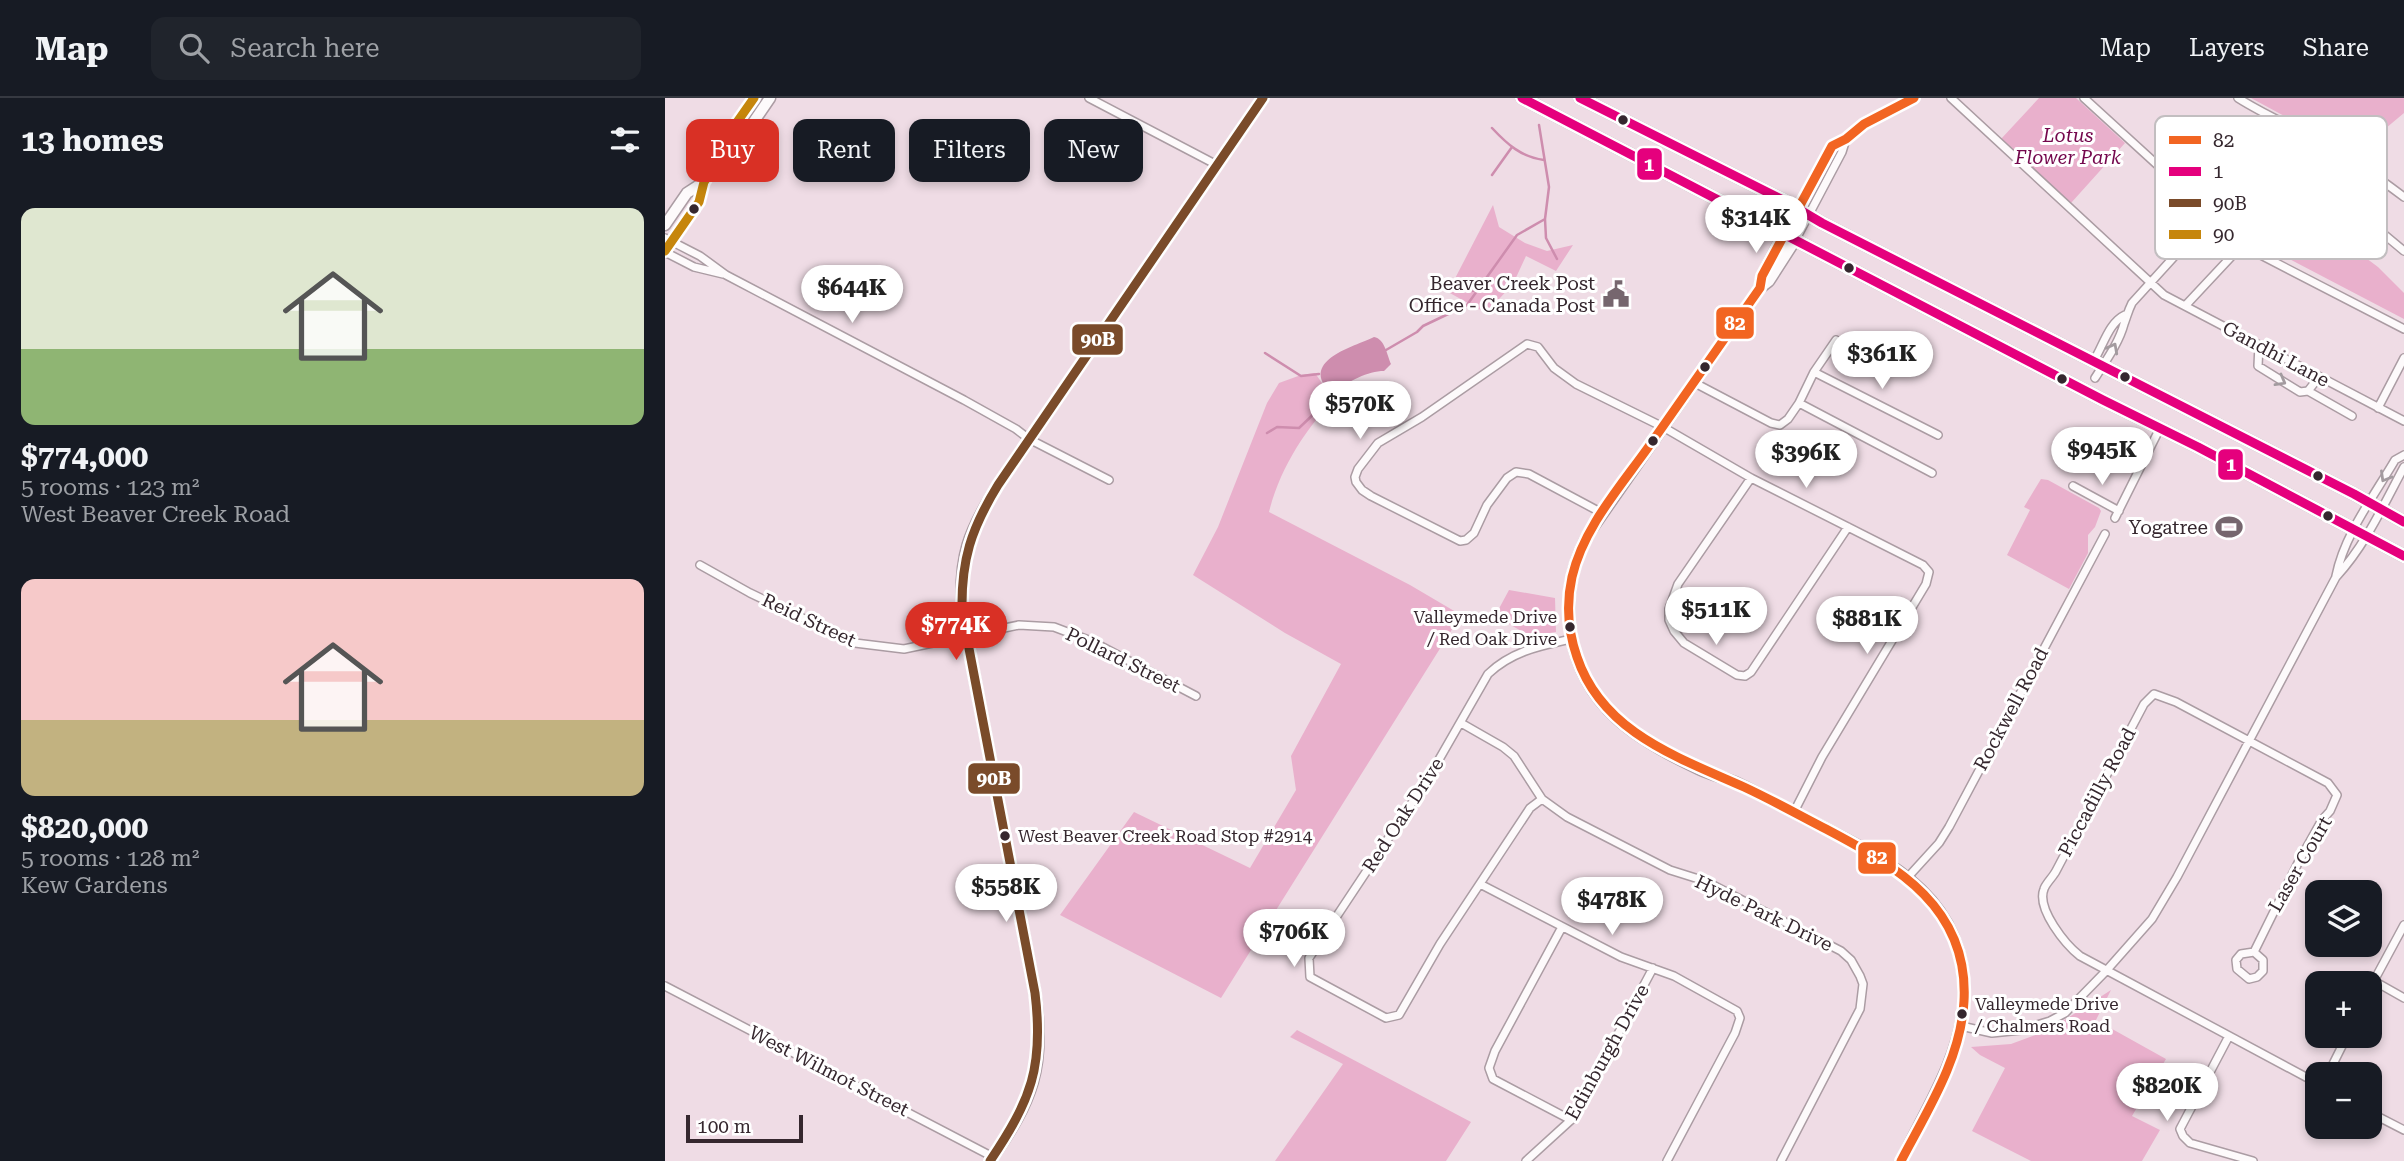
<!DOCTYPE html>
<meta charset="utf-8">
<style>
body{margin:0;font-family:"Roboto Serif",serif;background:#20242c;color:#f1f3f6;height:100vh;display:flex;flex-direction:column;font-size:26px;white-space:nowrap}
*{box-sizing:border-box;margin:0}
p{font-size:23px;color:#9ea1a6}
.icon{flex:none;width:38px;height:38px;fill:none;stroke:currentColor;stroke-width:2;stroke-linecap:round;stroke-linejoin:round}
.map{position:relative;flex:1;overflow:hidden}
.sheet{display:flex;flex-direction:column;background:#171b24;width:665px}
.sheet>*{flex:none}
.banner{position:absolute;left:21px;top:21px;width:665px;height:63px;display:flex;gap:14px}
.controls{position:absolute;left:1640px;top:782px;display:grid;gap:14px}
.controls a{display:grid;place-items:center;width:77px;height:77px;border-radius:14px;background:#171b24;box-shadow:0 4px 10px #0003;font-size:35px}
.scale{position:absolute;left:21px;bottom:18px;width:117px;box-sizing:border-box;padding-left:7px;border:4px solid #35272e;border-top:0;font-size:19px;line-height:24px;white-space:nowrap;color:#35272e;-webkit-text-stroke:5px #fff;paint-order:stroke}
.price{position:absolute;translate:-50% -60px;padding:0 16px;border-radius:24px;background:#fff;color:#222;font-size:23px;line-height:46px;filter:drop-shadow(0 2px 4px #0008)}
.price::after{content:'';position:absolute;left:50%;top:42px;width:21px;height:16px;margin-left:-10px;background:inherit;clip-path:polygon(0 0,100% 0,50% 100%)}
.price.selected{background:#d93025;color:#fff}
ul{padding:0;list-style:none}
li{display:grid;align-content:center;gap:14px;height:371px;padding:0 21px}
li span{display:grid;place-items:center;height:217px;border-radius:14px;color:#555}
li>.icon{margin-inline-start:auto}
span .icon{width:126px;height:126px;fill:#fffc;stroke-width:1}
li b{font-size:30px}
h2{display:flex;justify-content:space-between;align-items:center;height:84px;padding:0 21px;font-size:30px}
.chip{padding:0 24px;border-radius:14px;background:#171b24;box-shadow:0 4px 10px #0003;font-size:24px;line-height:63px}
.chip.selected{background:#d93025;color:#fff}
header{display:flex;align-items:center;gap:42px;box-sizing:border-box;height:98px;padding:0 35px;background:#171b24;border-bottom:2px solid #363941}
header strong{font-size:33px}
nav{display:flex;gap:38px;margin-inline-start:auto;font-size:24px}
.search{width:490px;height:63px;background:#20242c;display:flex;align-items:center;gap:18px;box-sizing:border-box;padding:0 24px;border-radius:14px;color:#9ea1a6;font-size:26px}
main{display:flex;flex:1;min-height:0}
.map>svg:first-child{display:block}
</style>
<header>
<strong>Map</strong>
<div class="search"><svg class="icon" aria-label="search" viewBox="0 0 24 24"><circle cx="10" cy="10" r="6"/><path d="M15 15l6 6"/></svg>Search here</div>
<nav><a>Map</a><a>Layers</a><a>Share</a></nav>
</header>
<main>
<section class="sheet">
<h2>13 homes<svg class="icon" aria-label="filters" viewBox="0 0 24 24"><path d="M4 7h16M4 17h16"/><circle cx="9" cy="7" r="2"/><circle cx="15" cy="17" r="2"/></svg></h2>
<ul>
<li><span style="background:linear-gradient(#dfe7d0 65%,#8fb573 0)"><svg class="icon" aria-label="home" viewBox="0 0 24 24"><path d="M3 11l9-7 9 7M6 9v11h12V9"/></svg></span><div><b>$774,000</b><p>5 rooms · 123 m²</p><p>West Beaver Creek Road</p></div></li>
<li><span style="background:linear-gradient(#f6c9c9 65%,#c2b280 0)"><svg class="icon" aria-label="home" viewBox="0 0 24 24"><path d="M3 11l9-7 9 7M6 9v11h12V9"/></svg></span><div><b>$820,000</b><p>5 rooms · 128 m²</p><p>Kew Gardens</p></div></li>
</ul>
</section>
<div class="map">
<svg width="1739" height="1063" viewBox="0 0 1739 1063">
<rect width="100%" height="100%" fill="#efdce5"/>
<path fill="#e9b0cc" d="M1374,0H1411L1460,45L1406,105L1336,41Z
M1586,0H1739V15L1690,56Z
M828,107L834,129L860,145L882,153L908,147L891,173L861,158L848,186L821,215L783,194Z
M1658,128L1713,169L1739,195V221L1613,155L1612,153L1633,131Z
M650,275L666,298H672C641,330 615,370 604,414L745,487L796,517L556,900L395,817L469,714L585,770L631,692L626,658L676,566L620,535L528,477L553,429L602,305L614,285L636,277Z
M1376,381L1383,382L1434,410L1436,413L1430,429L1423,437V455L1404,491L1342,457L1365,412L1359,409Z
M844,492L890,500L891,534L865,538L830,518Z
M1446,892L1431,922L1501,961L1467,1018L1495,1032L1477,1063H1366L1307,1033L1340,970L1315,957L1306,949L1346,946L1384,932Z
M632,932L806,1024L781,1063H610L678,966L625,939Z"/>
<path fill="#ce8dae" d="M709,239C720,241 722,257 726,266L719,273C703,273 683,283 671,294L663,292C637,262 688,249 709,239Z"/>
<g fill="none" stroke-linecap="round" stroke-linejoin="round">
<path stroke="#ce8dae" stroke-width="2.5" d="M874,27L884,89L880,121L881,140L892,161
M827,30C842,46 856,59 879,62
M827,77L847,49
M779,186L793,192L813,193
M721,252L752,234L758,228L802,207L852,137L880,121
M600,255L636,278L654,276
M602,335L612,329L634,330L654,311L666,294"/>
<defs>
<path id="street" d="M424,0L550,66
M1286,0L1499,197L1739,323
M1419,0L1579,146L1590,154L1739,231
M1573,0C1603,19 1635,32 1666,49C1692,64 1715,81 1739,99
M1132,110L1167,48L1181,41L1199,26L1249,0
M0,140L35,158L61,177L299,302L351,331L364,341L444,382
M1131,141L1177,54L1181,41
M0,154L29,169L58,176
M1520,208L1623,98L1658,93L1691,113L1739,153
M1594,247L1593,268L1635,294L1643,293L1654,279
M1428,264C1438,249 1443,225 1460,217
M1149,274L1273,337
M1430,280C1440,264 1454,245 1459,226C1462,218 1463,213 1467,205L1547,117L1598,66L1624,29
M1028,284L1106,325L1115,327L1123,321L1134,305L1267,375
M1643,293L1687,318
M1134,305L1149,274L1171,242
M1713,310L1739,260
M1086,380L1013,486L1004,511V522L1009,533L1019,545L1072,577L1080,578L1086,574L1183,429
M1408,388L1454,413
M937,415L864,376L851,374L842,380L822,407L809,435L801,442L795,443L706,398L697,392L691,384L690,379L693,371L713,345L757,319L862,246L873,249L889,270L911,286L998,329L1086,380L1258,467L1264,474L1261,486L1157,659L1129,714
M1450,420L1495,330
M35,467L85,495L190,545L239,551L354,527L389,529L426,543L531,598
M1671,478C1679,437 1709,398 1730,362L1739,357
M796,625L838,649L849,658L877,701L902,719L1005,772L1040,783L1176,853L1186,862L1195,878L1198,886L1195,911L1116,1063
M877,701L865,710L775,846L734,917L721,920L645,879L644,860L764,679L823,576C847,553 875,548 906,541
M1243,779L1274,745L1284,729L1440,436
M815,786L956,859L1009,878L1072,913L1075,920L1070,935L1002,1063
M897,829L830,953L824,970L828,981L906,1022
M1589,854L1598,862V873L1592,879L1584,881L1572,871L1571,862L1576,856L1589,854L1633,765L1657,722L1665,713L1672,697L1663,685L1511,604L1489,596L1479,606L1391,773C1388,779 1381,785 1379,791C1371,811 1401,847 1415,858L1652,985
M1709,883L1739,900
M0,888L328,1059
M1704,892L1739,827
M1296,928L1327,935L1356,932L1385,923L1400,915L1441,873L1487,821L1512,779L1671,479C1700,448 1719,406 1739,369
M1564,938L1515,1031L1518,1038L1525,1045L1588,1063
M1663,976L1682,938
M1704,1014L1739,1032
M861,1063L906,1022L912,1013L988,870"/>
<path id="secondary" d="M65,45L81,35L105,0
M0,127L22,95L39,84
M1131,141L1104,183L1095,190L924,435C906,467 900,500 906,536C918,609 972,642 1034,671C1047,677 1061,680 1074,686C1101,699 1127,714 1154,727C1229,765 1303,804 1299,902C1296,959 1260,1013 1236,1063
M0,153L34,104L39,84L65,45L70,27L89,0
M1095,190L1097,178L1132,110
M325,1063C368,1002 381,969 370,895L297,514C294,458 303,434 333,387L598,0"/>
<path id="primary" d="M857,0L1438,302L1533,349L1739,458
M915,0L1118,102L1157,125L1689,396L1739,424"/>
</defs>
<use href="#street" stroke="#ab9ca3" stroke-width="10"/>
<use href="#secondary" stroke="#ab9ca3" stroke-width="13"/>
<use href="#primary" stroke="#ab9ca3" stroke-width="14"/>
<use href="#street" stroke="#fdfafb" stroke-width="7"/>
<use href="#secondary" stroke="#fdfafb" stroke-width="10"/>
<use href="#primary" stroke="#fdfafb" stroke-width="10"/>
<defs>
<path id="bus-1" d="M1236,1063C1262,1013 1296,961 1299,903C1304,810 1233,769 1161,731C1134,717 1107,702 1079,689C1012,659 937,634 912,559C903,533 901,506 907,479C918,431 954,390 982,351C1020,297 1057,244 1095,190L1097,178L1167,48L1181,41L1199,26L1249,0"/>
<path id="bus-2" d="M857,0L1438,302L1533,349L1739,458
M915,0L1118,102L1157,125L1689,396L1739,424"/>
<path id="bus-3" d="M325,1063C366,1002 379,969 370,895L297,514C296,462 306,431 333,387L598,0"/>
<path id="bus-4" d="M0,153L34,104L39,84L65,45L70,27L89,0"/>
</defs>
<use href="#bus-1" stroke="#fff" stroke-width="14"/>
<use href="#bus-2" stroke="#fff" stroke-width="14"/>
<use href="#bus-3" stroke="#fff" stroke-width="14"/>
<use href="#bus-4" stroke="#fff" stroke-width="14"/>
<use href="#bus-1" stroke="#f26522" stroke-width="9"/>
<use href="#bus-2" stroke="#e5007d" stroke-width="9"/>
<use href="#bus-3" stroke="#7a4b2a" stroke-width="9"/>
<use href="#bus-4" stroke="#c6860c" stroke-width="9"/>
</g>
<defs><path id="oneway-chevron" d="M-2-3.5L2.5 0L-2 3.5" fill="none" stroke-width="1.6" stroke-linecap="round" stroke-linejoin="round" transform="scale(1.75)"/></defs>
<g stroke="#a39b9f">
<use href="#oneway-chevron" transform="translate(1448 250) rotate(-62)"/>
<use href="#oneway-chevron" transform="translate(1616 283) rotate(29)"/>
<use href="#oneway-chevron" transform="translate(1720 379) rotate(120)"/>
</g>
<defs>
<symbol id="civic-bare" viewBox="-9 -9 18 18"><path d="M-.6-6.5H3V-4.5H.6V-3L4-1V1h2V6H-6V1h2V-1L-.6-3ZM-1.2 2.5V6h2.4V2.5Z" fill="#76666e" stroke="#fff" stroke-width="2.5" paint-order="stroke"/></symbol>
<symbol id="stadium-bare" viewBox="-9 -9 18 18"><path d="M0-5a6.5 5 0 1 0 0 10a6.5 5 0 1 0 0-10ZM-3.5-1.8h7v3.6h-7Z" fill="#76666e" stroke="#fff" stroke-width="2.5" paint-order="stroke"/></symbol>
</defs>
<g fill-rule="evenodd">
<use href="#civic-bare" x="932" y="177" width="38" height="38"/>
<use href="#stadium-bare" x="1545" y="410" width="38" height="38"/>
</g>
<g fill="#35272e" stroke="#fff" stroke-width="2.5">
<circle cx="958" cy="22" r="6"/>
<circle cx="29" cy="111" r="6"/>
<circle cx="1184" cy="170" r="6"/>
<circle cx="1040" cy="269" r="6"/>
<circle cx="1460" cy="279" r="6"/>
<circle cx="1397" cy="281" r="6"/>
<circle cx="988" cy="343" r="6"/>
<circle cx="1653" cy="378" r="6"/>
<circle cx="1663" cy="418" r="6"/>
<circle cx="905" cy="529" r="6"/>
<circle cx="340" cy="738" r="6"/>
<circle cx="1297" cy="916" r="6"/>
</g>
<g text-anchor="middle" dominant-baseline="central" stroke-width="6" stroke-linejoin="round" paint-order="stroke">
<g font-size="17" fill="#35272e" stroke="#fff" text-anchor="start">
<text x="892" y="519" text-anchor="end">Valleymede Drive<tspan x="892" dy="22">/ Red Oak Drive</tspan></text>
<text x="353" y="738">West Beaver Creek Road Stop #2914</text>
<text x="1310" y="906">Valleymede Drive<tspan x="1310" dy="22">/ Chalmers Road</tspan></text>
</g>
<g font-size="19" font-style="italic" fill="#74074d" stroke="#fff">
<text x="1403" y="37">Lotus<tspan x="1403" dy="22">Flower Park</tspan></text>
</g>
<g font-size="19" fill="#35272e" stroke="#fff" text-anchor="end">
<text x="930" y="185">Beaver Creek Post<tspan x="930" dy="22">Office - Canada Post</tspan></text>
<text x="1543" y="429">Yogatree</text>
</g>
<g font-size="19" fill="#35272e" stroke="#fff">
<text transform="translate(1611 256) rotate(28)">Gandhi Lane</text>
<text transform="translate(144 522) rotate(25)">Reid Street</text>
<text transform="translate(458 562) rotate(26)">Pollard Street</text>
<text transform="translate(1346 611) rotate(-62)">Rockwell Road</text>
<text transform="translate(1432 694) rotate(-62)">Piccadilly Road</text>
<text transform="translate(738 717) rotate(-57)">Red Oak Drive</text>
<text transform="translate(1635 766) rotate(-60)">Laser Court</text>
<text transform="translate(1099 815) rotate(26)">Hyde Park Drive</text>
<text transform="translate(942 954) rotate(-61)">Edinburgh Drive</text>
<text transform="translate(164 973) rotate(27)">West Wilmot Street</text>
</g>
</g>
<rect x="1490" y="18" width="232" height="143" rx="10" fill="#fff" stroke="#c2bec0" stroke-width="2"/>
<rect x="1504" y="38" width="32" height="8" fill="#f26522"/>
<rect x="1504" y="69" width="32" height="9" fill="#e5007d"/>
<rect x="1504" y="101" width="32" height="8" fill="#7a4b2a"/>
<rect x="1504" y="132" width="32" height="9" fill="#c6860c"/>
<g font-size="19" fill="#35272e">
<text x="1548" y="49">82</text>
<text x="1548" y="80">1</text>
<text x="1548" y="112">90B</text>
<text x="1548" y="143">90</text>
</g>
<g stroke="#fff" stroke-width="2.5">
<rect x="971" y="49" width="27" height="34" rx="7" fill="#e5007d"/>
<rect x="1050" y="208" width="40" height="34" rx="7" fill="#f26522"/>
<rect x="406" y="225" width="53" height="33" rx="7" fill="#7a4b2a"/>
<rect x="1552" y="350" width="27" height="33" rx="7" fill="#e5007d"/>
<rect x="302" y="664" width="54" height="33" rx="7" fill="#7a4b2a"/>
<rect x="1192" y="743" width="40" height="34" rx="7" fill="#f26522"/>
</g>
<g font-size="19" text-anchor="middle" font-weight="bold" fill="#fff">
<text x="984" y="73">1</text>
<text x="1070" y="232">82</text>
<text x="433" y="248">90B</text>
<text x="1566" y="373">1</text>
<text x="329" y="687">90B</text>
<text x="1212" y="766">82</text>
</g>
</svg>
<div class="controls">
<a><svg class="icon" aria-label="layers" viewBox="0 0 24 24"><path d="M12 4l9 5-9 5-9-5zM3 14l9 5 9-5"/></svg></a>
<a>+</a>
<a>−</a>
</div>
<div class="scale">100 m</div>
<b class="price" style="left:1091px;top:157px">$314K</b>
<b class="price" style="left:187px;top:227px">$644K</b>
<b class="price" style="left:1217px;top:293px">$361K</b>
<b class="price" style="left:695px;top:343px">$570K</b>
<b class="price" style="left:1437px;top:389px">$945K</b>
<b class="price" style="left:1141px;top:392px">$396K</b>
<b class="price" style="left:1051px;top:549px">$511K</b>
<b class="price" style="left:1202px;top:558px">$881K</b>
<b class="price selected" style="left:291px;top:564px">$774K</b>
<b class="price" style="left:341px;top:826px">$558K</b>
<b class="price" style="left:947px;top:839px">$478K</b>
<b class="price" style="left:629px;top:871px">$706K</b>
<b class="price" style="left:1502px;top:1025px">$820K</b>
<div class="banner">
<a class="chip selected">Buy</a>
<a class="chip">Rent</a>
<a class="chip">Filters</a>
<a class="chip">New</a>
</div>
</div>
</main>
